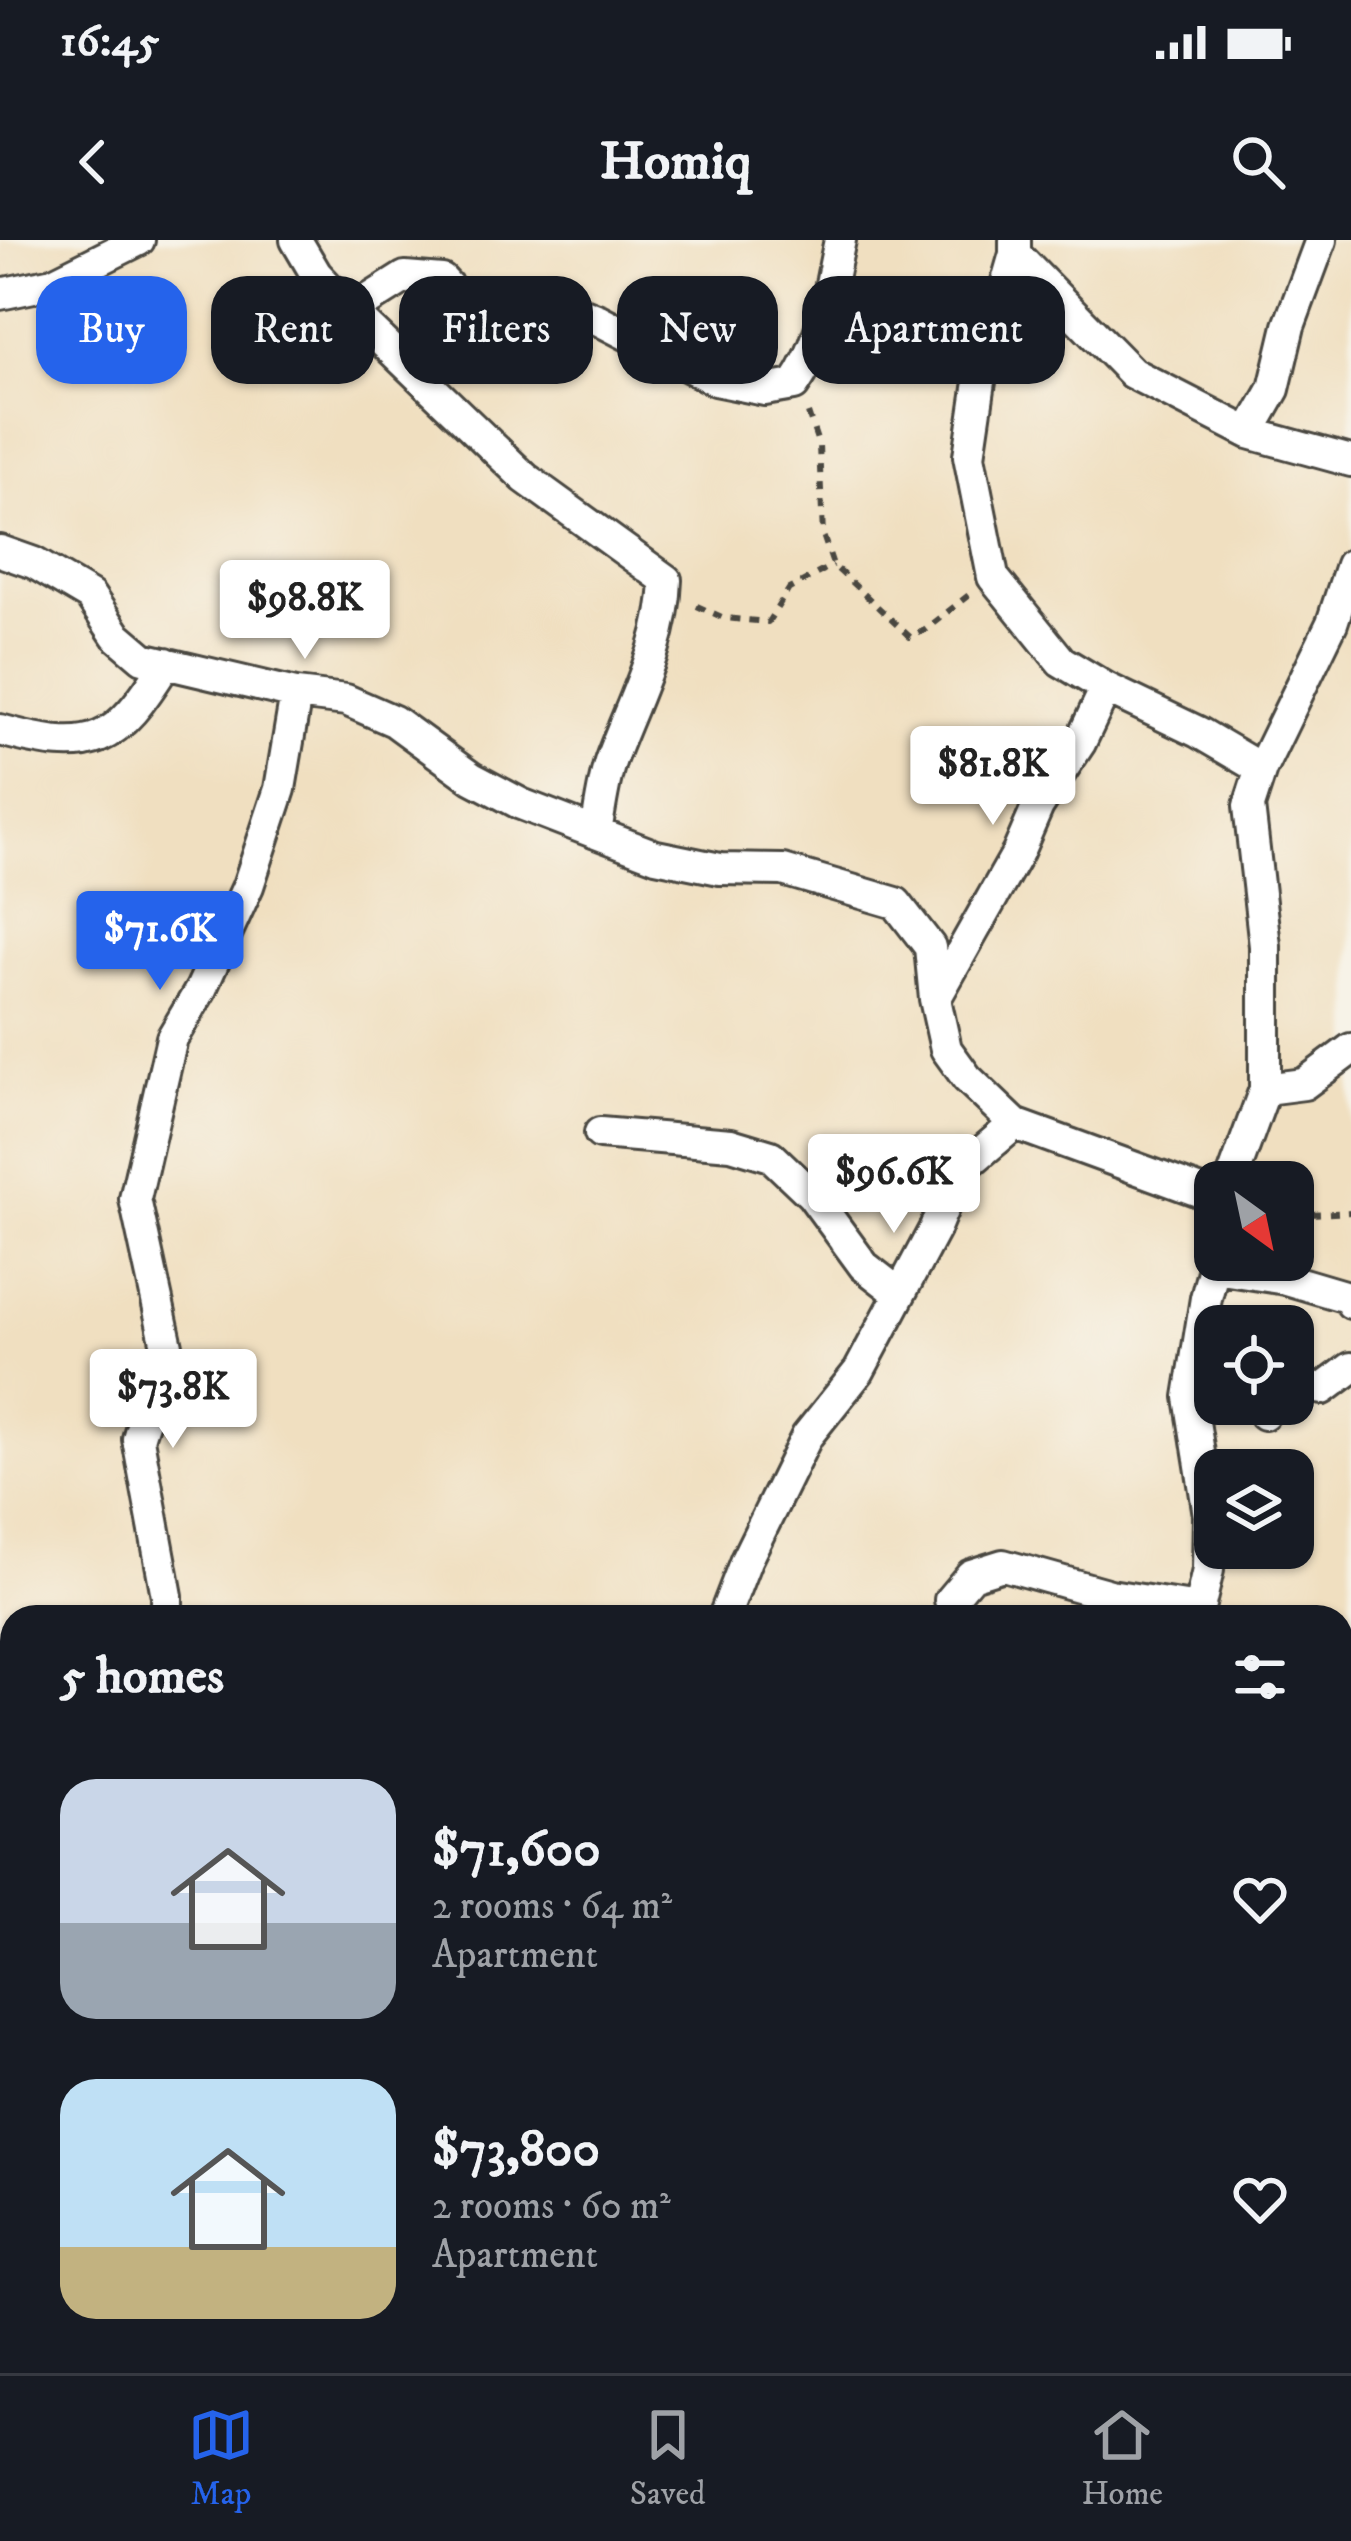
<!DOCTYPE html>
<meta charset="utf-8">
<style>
body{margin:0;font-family:"IM FELL DW Pica",serif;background:#20242c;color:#f1f3f6;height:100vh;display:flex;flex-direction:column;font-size:45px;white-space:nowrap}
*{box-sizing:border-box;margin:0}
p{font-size:39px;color:#9ea1a6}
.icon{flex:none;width:66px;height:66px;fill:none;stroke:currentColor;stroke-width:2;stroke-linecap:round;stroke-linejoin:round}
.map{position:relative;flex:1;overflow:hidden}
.details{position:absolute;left:0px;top:1365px;width:1353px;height:768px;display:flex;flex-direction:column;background:#171b24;border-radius:36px 36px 0 0;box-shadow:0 3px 9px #0004}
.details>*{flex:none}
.top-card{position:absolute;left:36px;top:36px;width:1281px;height:108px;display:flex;gap:24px}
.needle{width:78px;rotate:147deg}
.tools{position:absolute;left:1194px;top:921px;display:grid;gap:24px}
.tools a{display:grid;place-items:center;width:120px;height:120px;border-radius:24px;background:#171b24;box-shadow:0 3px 9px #0004;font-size:60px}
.price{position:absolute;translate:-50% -102px;padding:0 27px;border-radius:12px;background:#fff;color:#222;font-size:39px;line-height:78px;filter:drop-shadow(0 3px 6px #0008)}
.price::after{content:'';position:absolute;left:50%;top:72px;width:36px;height:27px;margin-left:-18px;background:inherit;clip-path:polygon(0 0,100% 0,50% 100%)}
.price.active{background:#2563eb;color:#fff}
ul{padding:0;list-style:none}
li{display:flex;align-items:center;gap:36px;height:300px;padding:0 60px}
li span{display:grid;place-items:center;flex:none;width:336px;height:240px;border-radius:36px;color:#555}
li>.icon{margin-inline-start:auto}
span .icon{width:144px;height:144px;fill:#fffc;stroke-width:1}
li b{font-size:51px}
h2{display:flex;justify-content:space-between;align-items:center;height:144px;padding:0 60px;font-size:51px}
.pill{padding:0 42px;border-radius:36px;background:#171b24;box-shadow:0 3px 9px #0004;font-size:42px;line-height:108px}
.pill.active{background:#2563eb;color:#fff}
.status{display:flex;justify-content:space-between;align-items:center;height:84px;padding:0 60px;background:#171b24;direction:ltr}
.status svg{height:33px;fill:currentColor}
header{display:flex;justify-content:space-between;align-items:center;height:156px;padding:0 60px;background:#171b24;font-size:54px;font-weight:700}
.tab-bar{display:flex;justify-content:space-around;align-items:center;height:168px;border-top:3px solid #363941;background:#171b24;font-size:33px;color:#9ea1a6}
.tab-bar a{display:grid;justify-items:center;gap:6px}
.tab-bar .active{color:#2563eb}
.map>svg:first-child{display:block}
</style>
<div class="status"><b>16:45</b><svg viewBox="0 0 49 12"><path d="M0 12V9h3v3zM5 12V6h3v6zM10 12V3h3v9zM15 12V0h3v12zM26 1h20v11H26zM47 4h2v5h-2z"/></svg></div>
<header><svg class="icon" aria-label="back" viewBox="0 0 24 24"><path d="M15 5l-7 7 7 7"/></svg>Homiq<svg class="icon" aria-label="search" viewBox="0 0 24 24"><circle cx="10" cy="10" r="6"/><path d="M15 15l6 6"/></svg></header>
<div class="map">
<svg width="1351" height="2133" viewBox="0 0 1351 2133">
<rect width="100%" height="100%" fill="#f7f3e8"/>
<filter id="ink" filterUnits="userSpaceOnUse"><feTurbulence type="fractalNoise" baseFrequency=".00833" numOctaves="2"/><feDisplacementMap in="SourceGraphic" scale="24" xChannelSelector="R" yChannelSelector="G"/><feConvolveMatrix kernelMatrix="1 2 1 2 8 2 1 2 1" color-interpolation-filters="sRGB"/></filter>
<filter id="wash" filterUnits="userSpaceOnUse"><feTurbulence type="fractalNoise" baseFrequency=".004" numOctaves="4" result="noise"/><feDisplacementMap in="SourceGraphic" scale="48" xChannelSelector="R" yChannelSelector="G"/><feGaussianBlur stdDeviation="2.7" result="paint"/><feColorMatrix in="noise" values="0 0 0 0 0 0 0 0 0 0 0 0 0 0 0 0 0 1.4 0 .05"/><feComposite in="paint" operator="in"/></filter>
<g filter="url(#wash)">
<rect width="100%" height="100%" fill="#f0dfc0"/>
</g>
<g filter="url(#ink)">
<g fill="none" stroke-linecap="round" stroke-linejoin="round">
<defs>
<path id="minor" d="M296,0L316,34L351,71L525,238L666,340C664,404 633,460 611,519C603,542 600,569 596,593L656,616L720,629L783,630L896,663L930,707L935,759L946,809L967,838L1015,884
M1015,0V14L1132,133L1249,193L1351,221
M1015,14L982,128L969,216L993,337L1061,421L1106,448L1198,492L1261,529
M0,54L53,43L139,0
M351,71L405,37L442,40L463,63L502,73L538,56L599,80L715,140L765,150L794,145C824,103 829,49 840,0
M1249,193L1274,149L1289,86L1321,0
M0,311L34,323L90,356L116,395L143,418L296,454L346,460L394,481L472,538L521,564L596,593
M0,490C95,516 115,504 166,423
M935,759L1018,612L1038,566L1080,503L1106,448
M1265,849L1304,844L1351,809
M600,893L731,904L771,916L812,955L864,1026L900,1054
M1231,942L1265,849V706L1249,566L1261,529L1332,383L1351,325
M1215,1028L1286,1039L1347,1057L1351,1063
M1293,1148L1296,1145L1323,1149L1351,1128
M1264,1174L1272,1164
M950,1360L971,1335L1003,1325L1110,1355L1198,1369
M167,1377V1356L138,1199C146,1168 165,1137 167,1106L135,959L172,798L201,749L248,646L280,549L296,454
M724,1377L746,1320L807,1196L859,1131L934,990L958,932L1015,884L1215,957
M1197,1377L1208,1330L1209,1275L1190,1157L1206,1058L1216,1020
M0,1898L12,1895
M0,1978L12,1994
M165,2121L177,2133
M453,2133L459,2121
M1021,2133L1025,2121"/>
</defs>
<use href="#minor" stroke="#494641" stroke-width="36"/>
<path stroke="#494641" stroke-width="6" stroke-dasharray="9 9" stroke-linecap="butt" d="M808,173L819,206L823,295L833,325L910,397L925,390L970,354
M697,366L724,378L768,382L789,349L833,325
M1293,975L1351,972
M633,2121L660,2128"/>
<use href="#minor" stroke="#fff" stroke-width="30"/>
</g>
</g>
</svg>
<div class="tools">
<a><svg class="needle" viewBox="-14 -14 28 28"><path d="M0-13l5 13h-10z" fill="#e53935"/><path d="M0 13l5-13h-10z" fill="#9ea1a6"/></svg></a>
<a><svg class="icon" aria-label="locate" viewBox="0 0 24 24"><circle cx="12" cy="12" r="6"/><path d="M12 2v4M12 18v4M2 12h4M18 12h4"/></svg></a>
<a><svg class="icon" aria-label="layers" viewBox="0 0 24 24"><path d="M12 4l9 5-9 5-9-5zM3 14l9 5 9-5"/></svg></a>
</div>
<b class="price" style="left:305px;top:422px">$98.8K</b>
<b class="price" style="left:993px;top:588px">$81.8K</b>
<b class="price active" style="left:160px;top:753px">$71.6K</b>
<b class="price" style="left:894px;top:996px">$96.6K</b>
<b class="price" style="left:173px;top:1211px">$73.8K</b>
<div class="top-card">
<a class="pill active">Buy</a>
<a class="pill">Rent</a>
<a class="pill">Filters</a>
<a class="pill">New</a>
<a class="pill">Apartment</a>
</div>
<section class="details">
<h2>5 homes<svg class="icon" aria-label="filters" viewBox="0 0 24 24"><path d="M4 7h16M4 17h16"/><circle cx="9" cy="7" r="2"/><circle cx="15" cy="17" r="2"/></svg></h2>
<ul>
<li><span style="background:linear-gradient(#c9d6e8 60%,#9aa5b1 0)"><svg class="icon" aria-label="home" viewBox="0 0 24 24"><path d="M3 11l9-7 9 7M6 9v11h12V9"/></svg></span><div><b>$71,600</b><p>2 rooms · 64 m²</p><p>Apartment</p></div><svg class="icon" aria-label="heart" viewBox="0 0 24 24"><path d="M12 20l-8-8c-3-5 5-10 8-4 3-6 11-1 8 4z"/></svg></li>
<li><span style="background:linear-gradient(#bfe0f5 70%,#c2b280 0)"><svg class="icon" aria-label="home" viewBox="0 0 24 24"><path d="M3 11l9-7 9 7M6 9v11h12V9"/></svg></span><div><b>$73,800</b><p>2 rooms · 60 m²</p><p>Apartment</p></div><svg class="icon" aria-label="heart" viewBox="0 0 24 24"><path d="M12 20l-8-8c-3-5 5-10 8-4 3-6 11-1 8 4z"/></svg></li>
</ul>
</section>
</div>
<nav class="tab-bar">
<a class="active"><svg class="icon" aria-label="map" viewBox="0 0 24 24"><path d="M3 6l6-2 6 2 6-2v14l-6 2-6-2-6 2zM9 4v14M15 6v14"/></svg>Map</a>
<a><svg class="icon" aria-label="saved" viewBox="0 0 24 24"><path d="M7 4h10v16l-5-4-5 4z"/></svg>Saved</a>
<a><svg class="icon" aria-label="home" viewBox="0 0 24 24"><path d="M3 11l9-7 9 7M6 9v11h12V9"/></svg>Home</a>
</nav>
